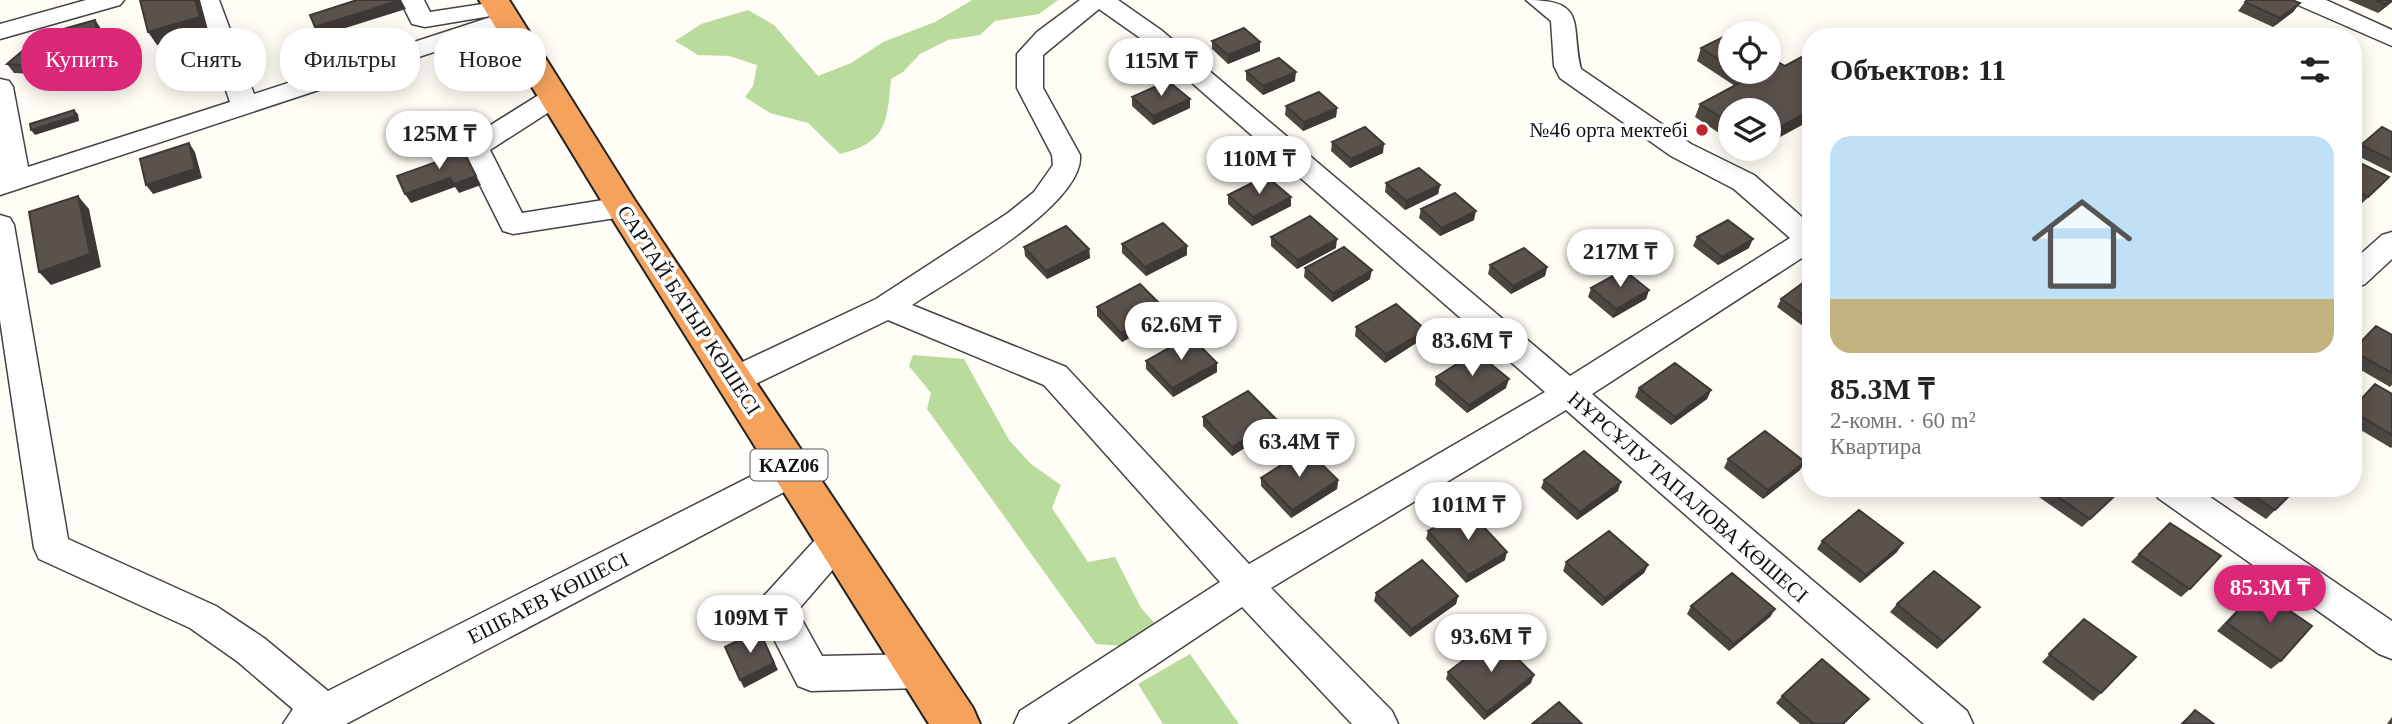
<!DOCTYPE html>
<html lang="ru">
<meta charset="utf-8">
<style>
body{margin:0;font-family:Georgia,serif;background:#f2f2f2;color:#222;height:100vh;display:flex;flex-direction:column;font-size:26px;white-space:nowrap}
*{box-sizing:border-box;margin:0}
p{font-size:23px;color:#767676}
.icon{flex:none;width:38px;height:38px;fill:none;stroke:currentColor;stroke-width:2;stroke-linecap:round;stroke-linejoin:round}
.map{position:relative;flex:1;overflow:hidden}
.panel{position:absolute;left:1802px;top:28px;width:560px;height:469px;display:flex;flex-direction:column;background:#fff;border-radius:28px;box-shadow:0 4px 18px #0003}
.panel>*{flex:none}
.banner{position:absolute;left:21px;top:28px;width:665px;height:63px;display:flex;gap:14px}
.fabs{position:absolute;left:1718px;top:21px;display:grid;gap:14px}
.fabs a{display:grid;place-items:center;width:63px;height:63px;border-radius:50%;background:#fff;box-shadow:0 4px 18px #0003;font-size:35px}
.price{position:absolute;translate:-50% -60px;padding:0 16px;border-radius:24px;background:#fff;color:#222;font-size:23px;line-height:46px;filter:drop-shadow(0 2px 4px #0008)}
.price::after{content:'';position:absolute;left:50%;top:42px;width:21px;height:16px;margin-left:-10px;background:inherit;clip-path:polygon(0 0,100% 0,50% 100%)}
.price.active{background:#db2777;color:#fff}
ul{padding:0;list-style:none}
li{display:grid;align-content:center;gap:14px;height:371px;padding:0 28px}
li+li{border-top:2px solid #e0e0e0}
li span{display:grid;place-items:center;height:217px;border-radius:21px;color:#555}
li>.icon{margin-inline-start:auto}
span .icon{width:126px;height:126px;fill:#fffc;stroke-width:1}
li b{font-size:30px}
h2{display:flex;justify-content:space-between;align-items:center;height:84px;padding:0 28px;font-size:30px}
.pill{padding:0 24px;border-radius:28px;background:#fff;box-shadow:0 4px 18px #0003;font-size:24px;line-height:63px}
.pill.active{background:#db2777;color:#fff}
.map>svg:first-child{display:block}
</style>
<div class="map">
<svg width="2392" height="724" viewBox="0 0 2392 724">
<rect width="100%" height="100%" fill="#fffdf5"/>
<path fill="#b9dc9c" d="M972,0H1058L1039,14L995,21L980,35L948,40L920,54L903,72L891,79C887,123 887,142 840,154L808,123L770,113L745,97L753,86L757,65L729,56L698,55L675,41L701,24L748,10L774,25L818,76L851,63L883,42L935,22Z
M913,355L964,359L1009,440L1031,464L1061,485L1052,508L1088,562L1115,557L1141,608L1160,629L1122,646L1096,644L927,409L931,393L909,366Z
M1190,654L1239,724H1163L1138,684Z"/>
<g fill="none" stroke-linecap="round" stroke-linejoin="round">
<defs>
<path id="minor" d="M86,0H124L120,5L0,39V24Z
M195,0H219L254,94L497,15L425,27L412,24L400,0H424L430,12L489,3L498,5L501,10L498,15H516L519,20L516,25L0,195V79L9,81L13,87L28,167L230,102Z
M1080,0H1118L1161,30L1570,376L1790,238L1734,189L1671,156L1560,78L1554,66L1551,21L1526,0C1589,0 1570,25 1581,69L1691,144L1754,175L1811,225V252L1592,394L1967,711L1973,724H1924L1566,410L1271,588L1392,711L1398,724H1352L1242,607L1067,724H1014L1020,711L1220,582L1044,385L888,320L745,389L734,392L723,389L718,380L723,371L876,299L1008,213L1034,192L1053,165L1052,155L1017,88V54L1037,32ZM1099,9L1143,40L1545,392L1249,564L1066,367L912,305C951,279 1085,204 1080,155L1043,88V55Z
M2294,0H2326L2392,30V46L2298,5Z
M554,89L563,91L567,97L563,103L490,150L522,213L622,197L632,200L636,207L632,214L622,217L513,234L503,231L461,147L465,141L545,91Z
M0,215L10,218L14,225L68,539L216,606L264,638L328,691L781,461L793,457L805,461L810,471L805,481L346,724H283L293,709L238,662L190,628L39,559L34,548L0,320Z
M2392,232V259L2365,284L2354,288V260L2382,235Z
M2153,488H2197L2392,621V659L2379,654L2158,498Z
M837,525L849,529L855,540L849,551L797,611L822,656L921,654L934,659L940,671L934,683L921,688L811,691L798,686L758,608L763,597L825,529Z"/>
<path id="highway" d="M479,0H509L634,199L973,708L980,724H929L610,215Z"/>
</defs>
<use href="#minor" stroke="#444" stroke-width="3"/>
<use href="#highway" stroke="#222" stroke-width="4"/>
<use href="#minor" fill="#fff" fill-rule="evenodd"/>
<use href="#highway" fill="#f5a25d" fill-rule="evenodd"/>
</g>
<path fill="#4d4742" d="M2348,0H2392V2L2378,13Z
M2245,2L2300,3L2293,12L2273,27L2238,11Z
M95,20L101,29L107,55L92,59L85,51L84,43L70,47L74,52L72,54L77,60L67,69L58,68L51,75L14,73L7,64L56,43Z
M1731,33V72H1769L1785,66L1811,52V120L1769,143V110H1731V141L1695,117L1700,104L1735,86L1697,61L1701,48Z
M1212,41L1260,42V51L1228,64L1212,49Z
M1246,71L1295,81L1263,95L1246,80Z
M1132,97L1190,108L1153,125L1132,106Z
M1286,106L1337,108L1336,117L1303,131L1285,115Z
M2392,132V173L2354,154L2361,145Z
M1332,142L1383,153L1350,168L1331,151Z
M1743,149H1759L1750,154Z
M2354,160L2389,177L2360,205L2354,202Z
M1386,183L1440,185L1438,194L1405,210L1385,192Z
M1228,195L1291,197V206L1252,226L1228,204Z
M1421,209L1474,220L1440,236L1419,218Z
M1271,237L1336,248L1297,269L1271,246Z
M1697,237L1749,248L1718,265L1693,246Z
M1122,244L1187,246V255L1146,276L1122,253Z
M1024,247L1089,249L1090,258L1047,279L1025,256Z
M1490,265L1547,267L1545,276L1511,294L1488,274Z
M1305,268L1370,279L1332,302L1304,277Z
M1811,277V332L1777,307L1781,299Z
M1591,288L1649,290L1646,299L1613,318L1588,297Z
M1097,307L1165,309V318L1122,342L1097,316Z
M1356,327L1424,338L1385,363L1355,336Z
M2392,335V385L2390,387L2354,366V349Z
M1146,361L1217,363V372L1173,397L1146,369Z
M1436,377L1506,388L1467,413L1435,385Z
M2375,384L2392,394V447L2391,448L2354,426V406Z
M1639,388L1711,390L1707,399L1671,425L1635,397Z
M1203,417L1276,428L1232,456L1203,426Z
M1728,459L1800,470L1763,499L1724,468Z
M1261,478L1338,480L1337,489L1291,518L1261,486Z
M1544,480L1618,491L1577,520L1541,488Z
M1945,488H1964L1955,496Z
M2042,488H2120L2114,497L2082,527L2036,495Z
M2219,488H2297L2266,519Z
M2170,523L2190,589L2181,597L2131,562Z
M1428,531L1505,560L1466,583L1426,539Z
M1822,541L1897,552L1860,583L1817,549Z
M1566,562L1648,565L1644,573L1602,606L1563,571Z
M2258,589L2281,661L2271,669L2217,631L2249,597Z
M1376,593L1458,596L1456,604L1410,637L1374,601Z
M1897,604L1980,607L1973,615L1937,649L1890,612Z
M1691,606L1775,609L1770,617L1729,651L1687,614Z
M2084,619L2101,693L2093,701L2042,662Z
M1448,672L1531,683L1484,720L1446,679Z
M1782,696L1869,699L1844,724H1800L1776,703Z
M2195,710L2214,724H2180Z
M2392,717V724H2387Z"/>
<path fill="#3f3936" d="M195,0H200L208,30L157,45L148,32Z
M401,0L406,9L320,36L315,27Z
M2390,0H2392V2L2378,13L2385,4Z
M2300,3L2293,12L2273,27L2280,18Z
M95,20L101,29L107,55L92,59L85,51Z
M82,33L88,42L70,47L74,52L72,54L77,60L67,69L60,60V50L61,49L55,41Z
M1260,42V51L1228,64V55Z
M51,60L58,68L51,75L44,67Z
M1296,72L1295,81L1263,95V86Z
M1190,99V108L1153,125V116Z
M1337,108L1336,117L1303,131L1304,122Z
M74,110L78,114L79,121L35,135L31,130Z
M1811,110V120L1769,143V133Z
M189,143L195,152L202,178L153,194L146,185Z
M460,144L481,185L459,193L455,187L411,203L405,194Z
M1384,144L1383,153L1350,168L1351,159Z
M1752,149H1759L1750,154Z
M2389,177L2381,186L2360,205L2368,197Z
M1440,185L1438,194L1405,210L1406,201Z
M78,196L89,209L101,267L51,285L39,272Z
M1291,197V206L1252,226L1253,217Z
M1476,211L1474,220L1440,236L1442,228Z
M1337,239L1336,248L1297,269L1298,260Z
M1753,239L1749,248L1718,265L1722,257Z
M1187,246V255L1146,276L1145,267Z
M1089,249L1090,258L1047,279L1046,271Z
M1547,267L1545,276L1511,294L1513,286Z
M1372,270L1370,279L1332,302L1333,293Z
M1649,290L1646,299L1613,318L1616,309Z
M1165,309V318L1122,342L1121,333Z
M1426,330L1424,338L1385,363L1386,354Z
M1217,363V372L1173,397L1172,388Z
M1509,379L1506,388L1467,413L1469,405Z
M1711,390L1707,399L1671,425L1675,417Z
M1277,420L1276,428L1232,456V447Z
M1805,462L1800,470L1763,499L1768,490Z
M1338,480L1337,489L1291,518L1292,510Z
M1621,482L1618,491L1577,520L1580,512Z
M1903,543L1897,552L1860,583L1866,575Z
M1507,552L1505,560L1466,583L1468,575Z
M1648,565L1644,573L1602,606L1605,598Z
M1458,596L1456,604L1410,637L1412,629Z
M1980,607L1973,615L1937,649L1943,642Z
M1775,609L1770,617L1729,651L1734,644Z
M759,630L778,670L744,688L740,680Z
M1534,675L1531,683L1484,720L1487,712Z
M1869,699L1844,724H1842Z"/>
<path fill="#5a524d" stroke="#3f3936" stroke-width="2" d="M140,0H195L200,17L148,32Z
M357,0H401L315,27L310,15Z
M2247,0H2292L2300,3L2280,18L2245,2Z
M2375,0H2390L2385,4Z
M95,20L100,46L85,51L82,33L55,41L53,32Z
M1244,28L1260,42L1228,55L1212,41Z
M1731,33V67L1701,48Z
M33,42L67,44L60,50L70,51L60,60H51L44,67L7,64Z
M1811,52V110L1769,133V110H1731V124L1700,104L1749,78L1738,72H1769V57L1785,66Z
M1279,58L1296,72L1263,86L1246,71Z
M1168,81L1190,99L1153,116L1132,97Z
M1319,92L1337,108L1304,122L1286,106Z
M74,110L75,116L31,130L30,124Z
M1365,127L1384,144L1351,159L1332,142Z
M2382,127L2392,132V160L2361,145Z
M189,143L195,169L146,185L140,159Z
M460,144L476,176L454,184L450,178L405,194L397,176L442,160L438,152Z
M2354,160L2389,177L2368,197L2354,189Z
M1419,168L1440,185L1406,201L1386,183Z
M1266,176L1291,197L1253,217L1228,195Z
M1455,193L1476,211L1442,228L1421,209Z
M78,196L90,254L39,272L29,212Z
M1310,216L1337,239L1298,260L1271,237Z
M1728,220L1753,239L1722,257L1697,237Z
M1163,223L1187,246L1145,267L1122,244Z
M1066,226L1089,249L1046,271L1024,247Z
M1344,247L1372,270L1333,293L1305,268Z
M1524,248L1547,267L1513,286L1490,265Z
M1624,270L1649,290L1616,309L1591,288Z
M1811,277V320L1781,299Z
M1140,284L1165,309L1121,333L1097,307Z
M1396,304L1426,330L1386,354L1356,327Z
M2376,326L2392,335V373L2354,352V349Z
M1190,336L1217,363L1172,388L1146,361Z
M1476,352L1509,379L1469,405L1436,377Z
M1675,363L1711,390L1675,417L1639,388Z
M2375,384L2392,394V435L2354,412V407Z
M1248,391L1277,420L1232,447L1203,417Z
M1765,431L1805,462L1768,490L1728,459Z
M1306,449L1338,480L1292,510L1261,478Z
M1584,451L1621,482L1580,512L1544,480Z
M2045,488H2120L2122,489L2090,519Z
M2241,488H2297L2275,510Z
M1467,509L1507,552L1468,575L1428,531Z
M1859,510L1903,543L1866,575L1822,541Z
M2170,523L2221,556L2190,589L2139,554Z
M1609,531L1648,565L1605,598L1566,562Z
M1422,560L1458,596L1412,629L1376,593Z
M1934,571L1980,607L1943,642L1897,604Z
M1732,573L1775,609L1734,644L1691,606Z
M2258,589L2312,626L2281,661L2227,623Z
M2084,619L2136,657L2101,693L2049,654Z
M759,630L774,663L740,680L725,647Z
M1495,636L1534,675L1487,712L1448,672Z
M1822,659L1869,699L1842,724H1814L1782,696Z
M1559,702L1582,724H1532Z
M2195,710L2214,724H2183Z"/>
<circle fill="#c4262e" stroke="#fff" stroke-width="2.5" cx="1702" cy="130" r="7"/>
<g text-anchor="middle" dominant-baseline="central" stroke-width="7" stroke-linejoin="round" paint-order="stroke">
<rect fill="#fff" stroke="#585858" stroke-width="2" x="750.5" y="449.5" width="77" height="31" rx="5"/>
<g font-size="19" font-weight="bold" fill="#111">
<text x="789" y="465">KАZ06</text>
</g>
<g font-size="21" fill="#111" stroke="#fff" text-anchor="end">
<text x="1688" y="130">№46 орта мектебі</text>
</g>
<g font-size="21" fill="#111" stroke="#fff">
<text transform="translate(689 310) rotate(57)">САРТАЙ БАТЫР КӨШЕСІ</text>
<text transform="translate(1688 497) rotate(41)">НҰРСҰЛУ ТАПАЛОВА КӨШЕСІ</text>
<text transform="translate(548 598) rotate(-27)">ЕШБАЕВ КӨШЕСІ</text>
</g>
</g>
</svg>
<div class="fabs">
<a><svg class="icon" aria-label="locate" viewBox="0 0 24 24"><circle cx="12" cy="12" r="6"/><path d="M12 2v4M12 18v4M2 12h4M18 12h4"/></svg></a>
<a><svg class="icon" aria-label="layers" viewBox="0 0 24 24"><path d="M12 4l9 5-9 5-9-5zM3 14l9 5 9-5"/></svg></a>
</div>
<b class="price" style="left:1161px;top:98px">115M ₸</b>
<b class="price" style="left:439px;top:171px">125M ₸</b>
<b class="price" style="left:1259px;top:196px">110M ₸</b>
<b class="price" style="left:1620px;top:289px">217M ₸</b>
<b class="price" style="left:1181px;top:362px">62.6M ₸</b>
<b class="price" style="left:1472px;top:378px">83.6M ₸</b>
<b class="price" style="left:1299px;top:479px">63.4M ₸</b>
<b class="price" style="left:1468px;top:542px">101M ₸</b>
<b class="price active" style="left:2270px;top:625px">85.3M ₸</b>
<b class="price" style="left:750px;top:655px">109M ₸</b>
<b class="price" style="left:1491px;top:674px">93.6M ₸</b>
<div class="banner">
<a class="pill active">Купить</a>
<a class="pill">Снять</a>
<a class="pill">Фильтры</a>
<a class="pill">Новое</a>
</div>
<section class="panel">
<h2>Объектов: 11<svg class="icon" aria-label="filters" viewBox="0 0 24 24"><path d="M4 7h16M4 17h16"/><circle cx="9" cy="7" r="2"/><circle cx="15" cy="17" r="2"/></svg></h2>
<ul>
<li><span style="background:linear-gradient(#bfe0f5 75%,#c2b280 0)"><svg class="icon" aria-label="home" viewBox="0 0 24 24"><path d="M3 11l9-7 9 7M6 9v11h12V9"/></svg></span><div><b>85.3M ₸</b><p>2-комн. · 60 m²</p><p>Квартира</p></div></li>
</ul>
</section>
</div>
